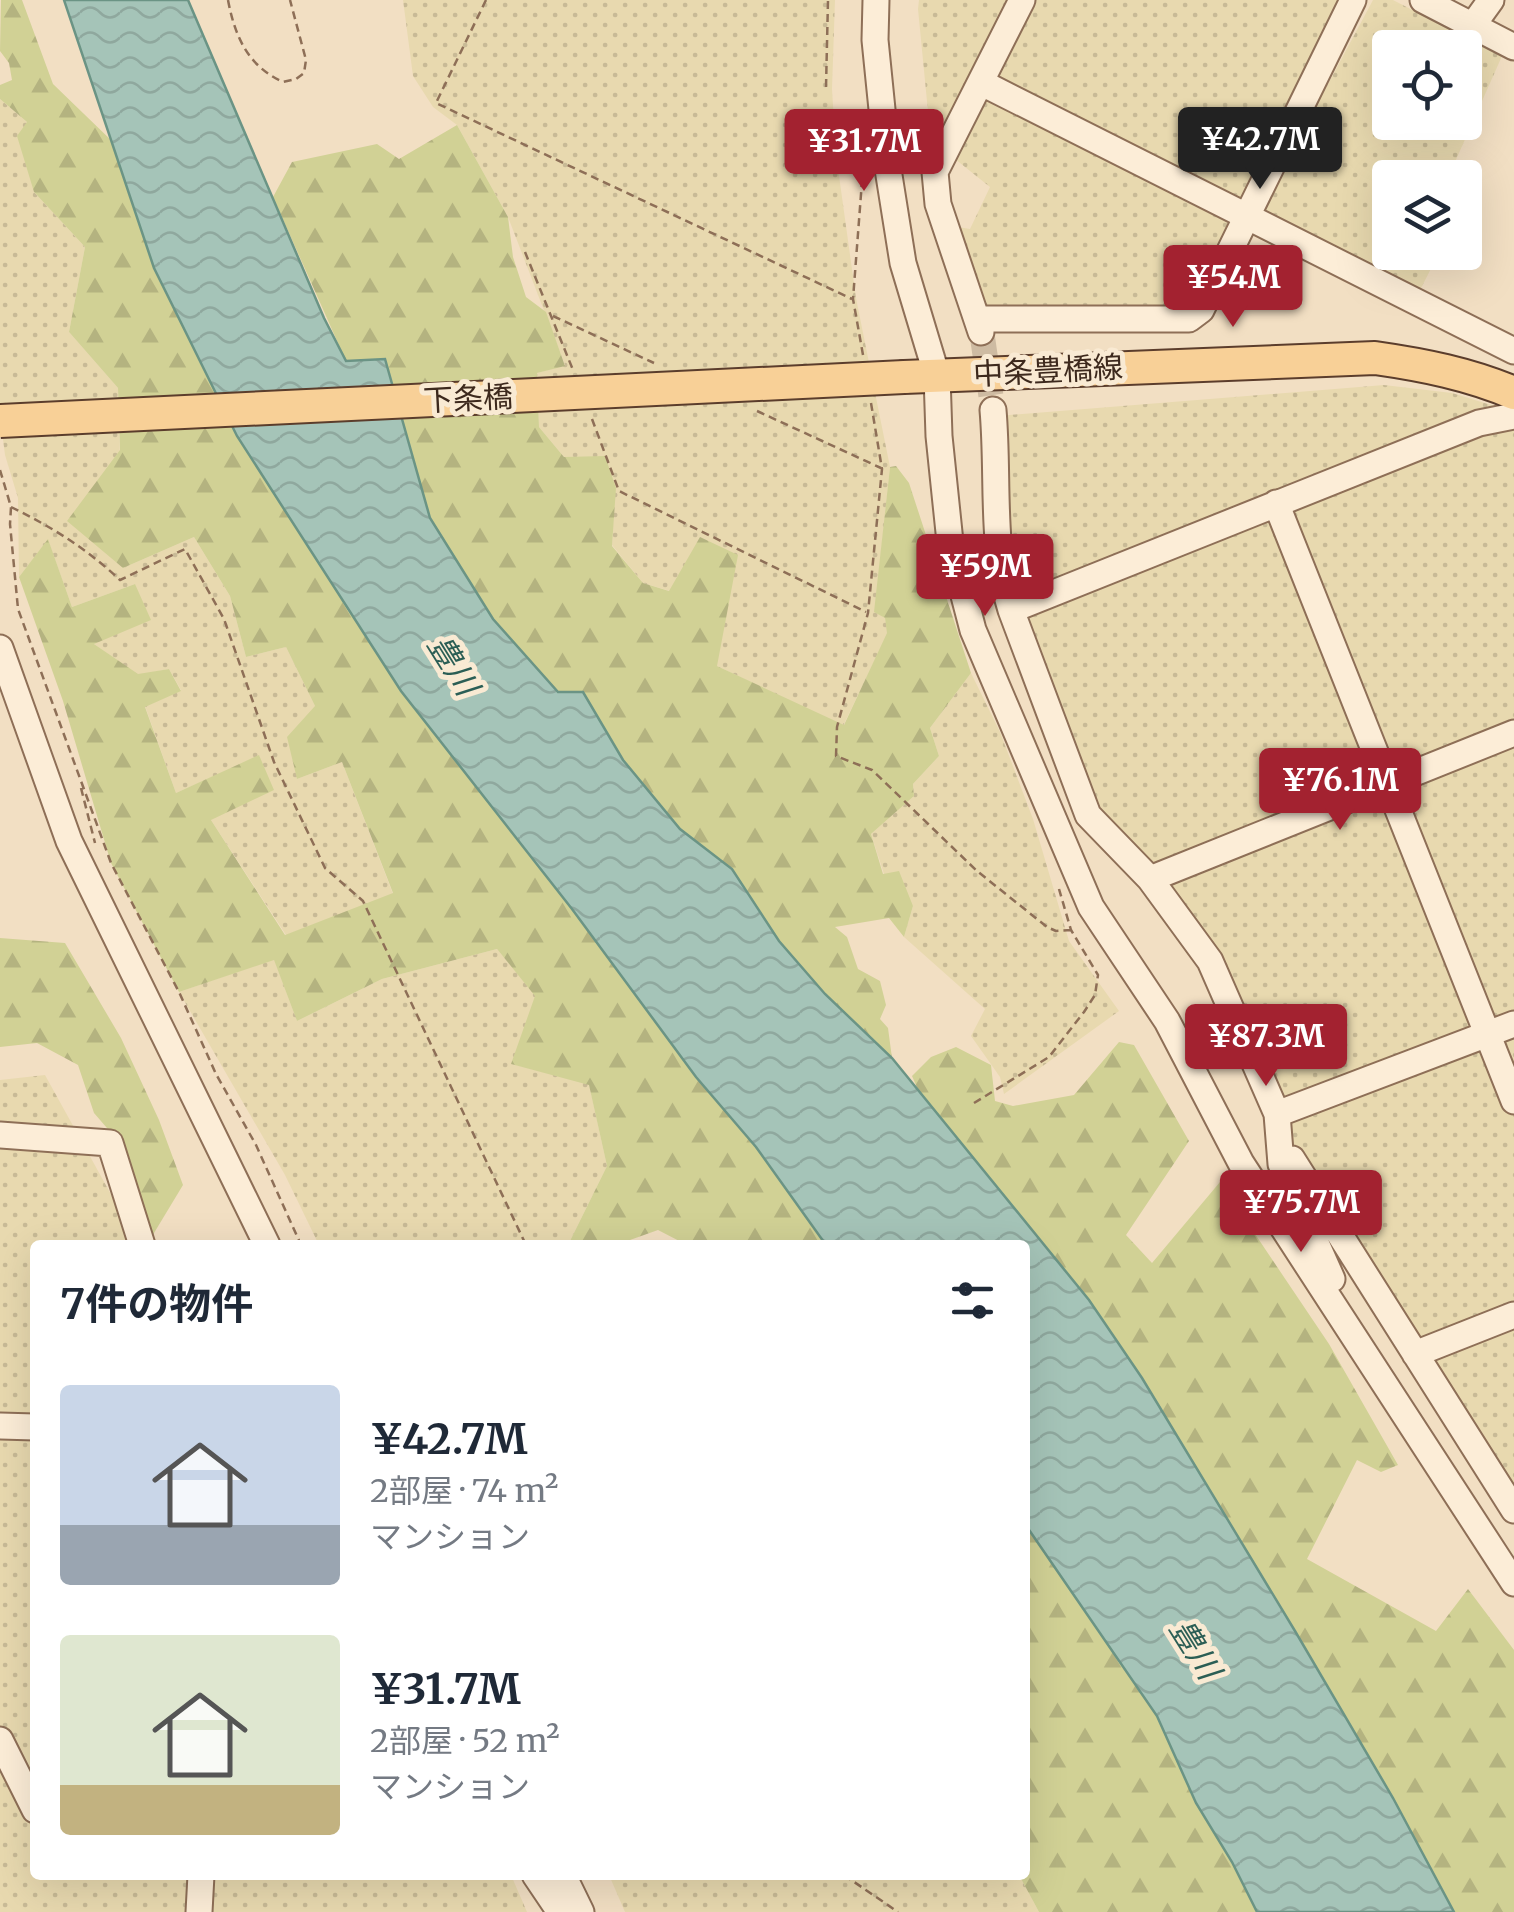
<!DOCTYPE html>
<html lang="ja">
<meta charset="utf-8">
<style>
body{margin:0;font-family:Merriweather,"Noto Sans JP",serif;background:#f2f2f3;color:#1f2937;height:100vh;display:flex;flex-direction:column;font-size:38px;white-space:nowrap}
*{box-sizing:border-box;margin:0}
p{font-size:32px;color:#747a83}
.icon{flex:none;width:55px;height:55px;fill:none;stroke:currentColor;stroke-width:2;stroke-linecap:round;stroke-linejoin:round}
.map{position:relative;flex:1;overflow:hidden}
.drawer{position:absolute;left:30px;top:1240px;width:1000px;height:640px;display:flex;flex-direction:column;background:#fff;border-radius:10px;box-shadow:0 10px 40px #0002}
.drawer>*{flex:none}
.tools{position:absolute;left:1372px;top:30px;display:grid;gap:20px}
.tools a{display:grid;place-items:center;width:110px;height:110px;border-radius:10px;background:#fff;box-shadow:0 10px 40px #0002;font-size:50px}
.price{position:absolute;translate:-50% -85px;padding:0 22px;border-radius:10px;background:#a32230;color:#fff;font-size:32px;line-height:65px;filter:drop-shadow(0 2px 5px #0008)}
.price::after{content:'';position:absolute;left:50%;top:60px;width:30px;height:22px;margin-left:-15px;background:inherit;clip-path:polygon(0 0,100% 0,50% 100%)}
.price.current{background:#222;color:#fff}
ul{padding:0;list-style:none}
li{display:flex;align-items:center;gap:30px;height:250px;padding:0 30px}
li span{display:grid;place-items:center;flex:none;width:280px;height:200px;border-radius:10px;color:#555}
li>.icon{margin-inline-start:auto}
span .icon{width:120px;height:120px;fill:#fffc;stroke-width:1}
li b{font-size:42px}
h2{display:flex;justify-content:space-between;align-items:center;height:120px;padding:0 30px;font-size:42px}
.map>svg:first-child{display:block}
</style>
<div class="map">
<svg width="1514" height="1912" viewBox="0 0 1514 1912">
<defs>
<pattern id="farmland-dots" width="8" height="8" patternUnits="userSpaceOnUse" patternTransform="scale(2.5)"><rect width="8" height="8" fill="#e8d9af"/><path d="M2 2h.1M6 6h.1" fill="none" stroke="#c8ba96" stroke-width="1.8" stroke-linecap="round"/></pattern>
<pattern id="forest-firs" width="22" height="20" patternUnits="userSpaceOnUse" patternTransform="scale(2.5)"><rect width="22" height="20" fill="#d1d195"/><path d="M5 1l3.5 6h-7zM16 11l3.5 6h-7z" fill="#b4b380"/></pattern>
<pattern id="water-waves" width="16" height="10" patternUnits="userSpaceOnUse" patternTransform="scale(2.5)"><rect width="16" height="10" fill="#a5c4b8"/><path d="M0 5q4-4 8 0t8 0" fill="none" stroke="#8fa89e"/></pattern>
</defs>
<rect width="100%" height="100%" fill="#f2dfc3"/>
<path fill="url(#farmland-dots)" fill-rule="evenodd" d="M403,0H835L832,89L836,154L856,298L890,467L875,611L885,618L888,633L843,726L717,666L670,591L643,583L612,545L615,488L564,457L539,427L537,373L565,365L508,217L457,125L433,107L413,76Z
M919,0H1012L933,163L918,9Z
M1030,0H1344L1239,204L990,82Z
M1373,0H1393L1502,56L1451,171L1458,177L1390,178V252L1439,253L1418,294L1259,213ZM1390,48H1465V122H1390Z
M983,92L1234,214L1190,310L980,314L952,226L970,229L990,187L950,155Z
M0,99L27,122L34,192L85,247L69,332L118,388L123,568L194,537L230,596L246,657L286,647L315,706L297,779L342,762L393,894L286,935L211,820L260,756L176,793L145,706L181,690L169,669L138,675L94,644L135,584L72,607L48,540L19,577L18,498L5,455L0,416Z
M1384,385L1452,393L1514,412V1501L1285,1142L1278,1100L1226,966L1165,889L1102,819L1012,595L997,416Z
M971,673L1000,732L1033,819L1069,941L1119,1011L1004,1094L1000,1077L971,1036L985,1009L904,937L913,906L884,874L871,834L914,796L913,784L939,756L930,728Z
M497,949L536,996L512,1064L589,1084L607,1166L568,1245H319L285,1175L179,992L274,959L297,1021L382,979Z
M45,1075L139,1245H35V1875H511L527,1912H0V1080Z
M609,1875H1019L1039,1912H625Z"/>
<path fill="url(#forest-firs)" d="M1,0H22L53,84L114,143L154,268L237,436L401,691L572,909L696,1077L756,1147L826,1245H687L658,1230L616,1245H568L607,1166L589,1085L511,1064L535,996L497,949L382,979L297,1021L274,960L179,992L111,863L63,701L19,577L48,539L72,607L135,584L151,620L94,644L138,674L169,669L181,691L145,707L176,793L259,755L274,790L211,820L285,935L393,893L342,762L297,779L287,737L315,706L286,647L246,657L230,596L194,537L123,568L67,521L120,450L118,388L69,332L85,247L34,192L17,136L27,122L0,99V85L12,80L9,63L0,51Z
M457,125L508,217L513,257L526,297L546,312L565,366L537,373L539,427L564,457L605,456L616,488L612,546L643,583L669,591L700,537L738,555L717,666L844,725L887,633L885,618L874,612L890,467L896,466L909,483L971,673L930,728L939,756L913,784L914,796L871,834L883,874L899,871L913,906L904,937L889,918L835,927L847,937L858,969L880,981L886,1005L880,1019L888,1028L892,1058L825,994L779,941L731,869L680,829L623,760L583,693H559L493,619L430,518L385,360L346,361L273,197L292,162L377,144L399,159Z
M0,938L65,943L121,1038L159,1120L183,1185L151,1238L113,1135L94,1113L78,1065L37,1043L0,1047Z
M1119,1042L1134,1045L1189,1141L1126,1235L1152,1263L1220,1182L1329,1344L1398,1465L1381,1472L1357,1460L1307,1559L1436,1631L1468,1589L1514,1650V1912H1454L1393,1798L1142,1378L1089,1300L919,1092L912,1076L931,1057L956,1047L991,1065L995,1101L1013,1106L1074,1095Z
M1025,1524L1157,1716L1196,1803L1232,1862L1257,1912H1039L1019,1875H1025Z"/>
<path fill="url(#water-waves)" stroke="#6b9485" stroke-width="2.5" d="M64,0H188L324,318L346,361L385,359L430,518L493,619L558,692H583L623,760L680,829L732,869L779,941L825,994L892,1058L1089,1300L1142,1378L1295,1631L1393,1798L1454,1912H1257L1232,1862L1196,1803L1157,1716L1025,1524V1245H826L756,1147L696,1077L572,909L401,691L237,436L154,268Z"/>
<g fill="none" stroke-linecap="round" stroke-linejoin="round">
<path stroke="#cebba2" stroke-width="25" stroke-dasharray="25 12" stroke-linecap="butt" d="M982,334L993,410"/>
<defs>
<path id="minor" d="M876,0L875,40L888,169L903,263L937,376L939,436L950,542L973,630L1091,907L1167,1021L1241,1163L1514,1583
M1423,0L1514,47
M1473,25L1491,0
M982,83L1514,351
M979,319H1189L1201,310L1353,0
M981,332L938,204L935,172L1022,0
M993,410C999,478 990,544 1011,610
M1276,503L1514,1101
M0,648L69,841L267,1245
M1150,879L1514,733
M1277,1114L1210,961L1150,879L1088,815L1011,610L1479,423L1514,416
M0,1135L110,1143L142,1245
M1292,1159L1514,1510
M1332,1279L1281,1164L1277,1114L1514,1024
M1415,1354L1514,1315
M0,1426L35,1427
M0,1740L35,1810
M535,1875L560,1912
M563,1875L581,1912
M199,1912L201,1875"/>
<path id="major" d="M904,377L1375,358C1424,365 1469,374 1514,393"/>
</defs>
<use href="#minor" stroke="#8e6f57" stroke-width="29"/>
<use href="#major" stroke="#5b3d2c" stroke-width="36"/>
<path stroke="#8e6f57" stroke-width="2.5" stroke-dasharray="8 5" stroke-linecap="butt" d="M228,0C235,37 248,66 283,82L296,79L304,73L306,60L290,0
M486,0L436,103L852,299
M826,87L828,0
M525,252L573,370
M553,316L654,363
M863,355L853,299L864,155
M871,403L882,469L868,613L837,727L836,756L872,770L977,871L1047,927L1056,931L1071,930
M757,411L881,468
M592,419L619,491L866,612
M0,470L11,507L10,524L18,609L111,863L179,992L216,1074L256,1145L301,1245
M11,507C52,527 87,549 120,580L185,549L224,619L274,762L325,868L363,901L526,1245
M81,788L95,843
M974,1103L1049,1057L1084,1012L1095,995L1098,975L1071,930L1059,889
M844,1875L898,1912"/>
<use href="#minor" stroke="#fcedd7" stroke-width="25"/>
<use href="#major" stroke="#f8d097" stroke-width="32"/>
<defs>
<path id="major-bridge" d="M0,421L904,377"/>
</defs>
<use href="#major-bridge" stroke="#5b3d2c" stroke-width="36" stroke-linecap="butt"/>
<use href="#major-bridge" stroke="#f8d097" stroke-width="32"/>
</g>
<g text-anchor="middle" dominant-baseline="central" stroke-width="10" stroke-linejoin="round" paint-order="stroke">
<g font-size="30" fill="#3d291d" stroke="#f9ead3">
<text transform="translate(1048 370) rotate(-3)">中条豊橋線</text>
<text transform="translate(468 398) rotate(-3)">下条橋</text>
</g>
<g font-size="32" font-style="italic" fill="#2b5e55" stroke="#f9ead3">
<text transform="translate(453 665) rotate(58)">豊川</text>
<text transform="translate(1195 1649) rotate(58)">豊川</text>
</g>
</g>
</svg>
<div class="tools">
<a><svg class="icon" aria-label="locate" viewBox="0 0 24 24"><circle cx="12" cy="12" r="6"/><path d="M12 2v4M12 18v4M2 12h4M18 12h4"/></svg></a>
<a><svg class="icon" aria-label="layers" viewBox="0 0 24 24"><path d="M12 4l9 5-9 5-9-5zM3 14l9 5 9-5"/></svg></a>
</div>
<b class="price current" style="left:1260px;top:192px">¥42.7M</b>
<b class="price" style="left:864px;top:194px">¥31.7M</b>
<b class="price" style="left:1233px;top:330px">¥54M</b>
<b class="price" style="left:985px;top:619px">¥59M</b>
<b class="price" style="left:1340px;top:833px">¥76.1M</b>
<b class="price" style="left:1266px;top:1089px">¥87.3M</b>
<b class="price" style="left:1301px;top:1255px">¥75.7M</b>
<section class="drawer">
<h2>7件の物件<svg class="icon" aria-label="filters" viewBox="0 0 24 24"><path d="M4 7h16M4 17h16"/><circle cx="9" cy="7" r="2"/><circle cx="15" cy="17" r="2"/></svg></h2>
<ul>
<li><span style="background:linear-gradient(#c9d6e8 70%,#9aa5b1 0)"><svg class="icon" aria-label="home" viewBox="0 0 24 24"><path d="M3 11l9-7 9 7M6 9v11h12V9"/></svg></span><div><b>¥42.7M</b><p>2部屋 · 74 m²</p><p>マンション</p></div></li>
<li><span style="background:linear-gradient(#dfe7d0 75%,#c2b280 0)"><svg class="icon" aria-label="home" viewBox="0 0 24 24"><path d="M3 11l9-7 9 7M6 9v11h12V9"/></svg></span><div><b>¥31.7M</b><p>2部屋 · 52 m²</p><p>マンション</p></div></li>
</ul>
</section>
</div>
